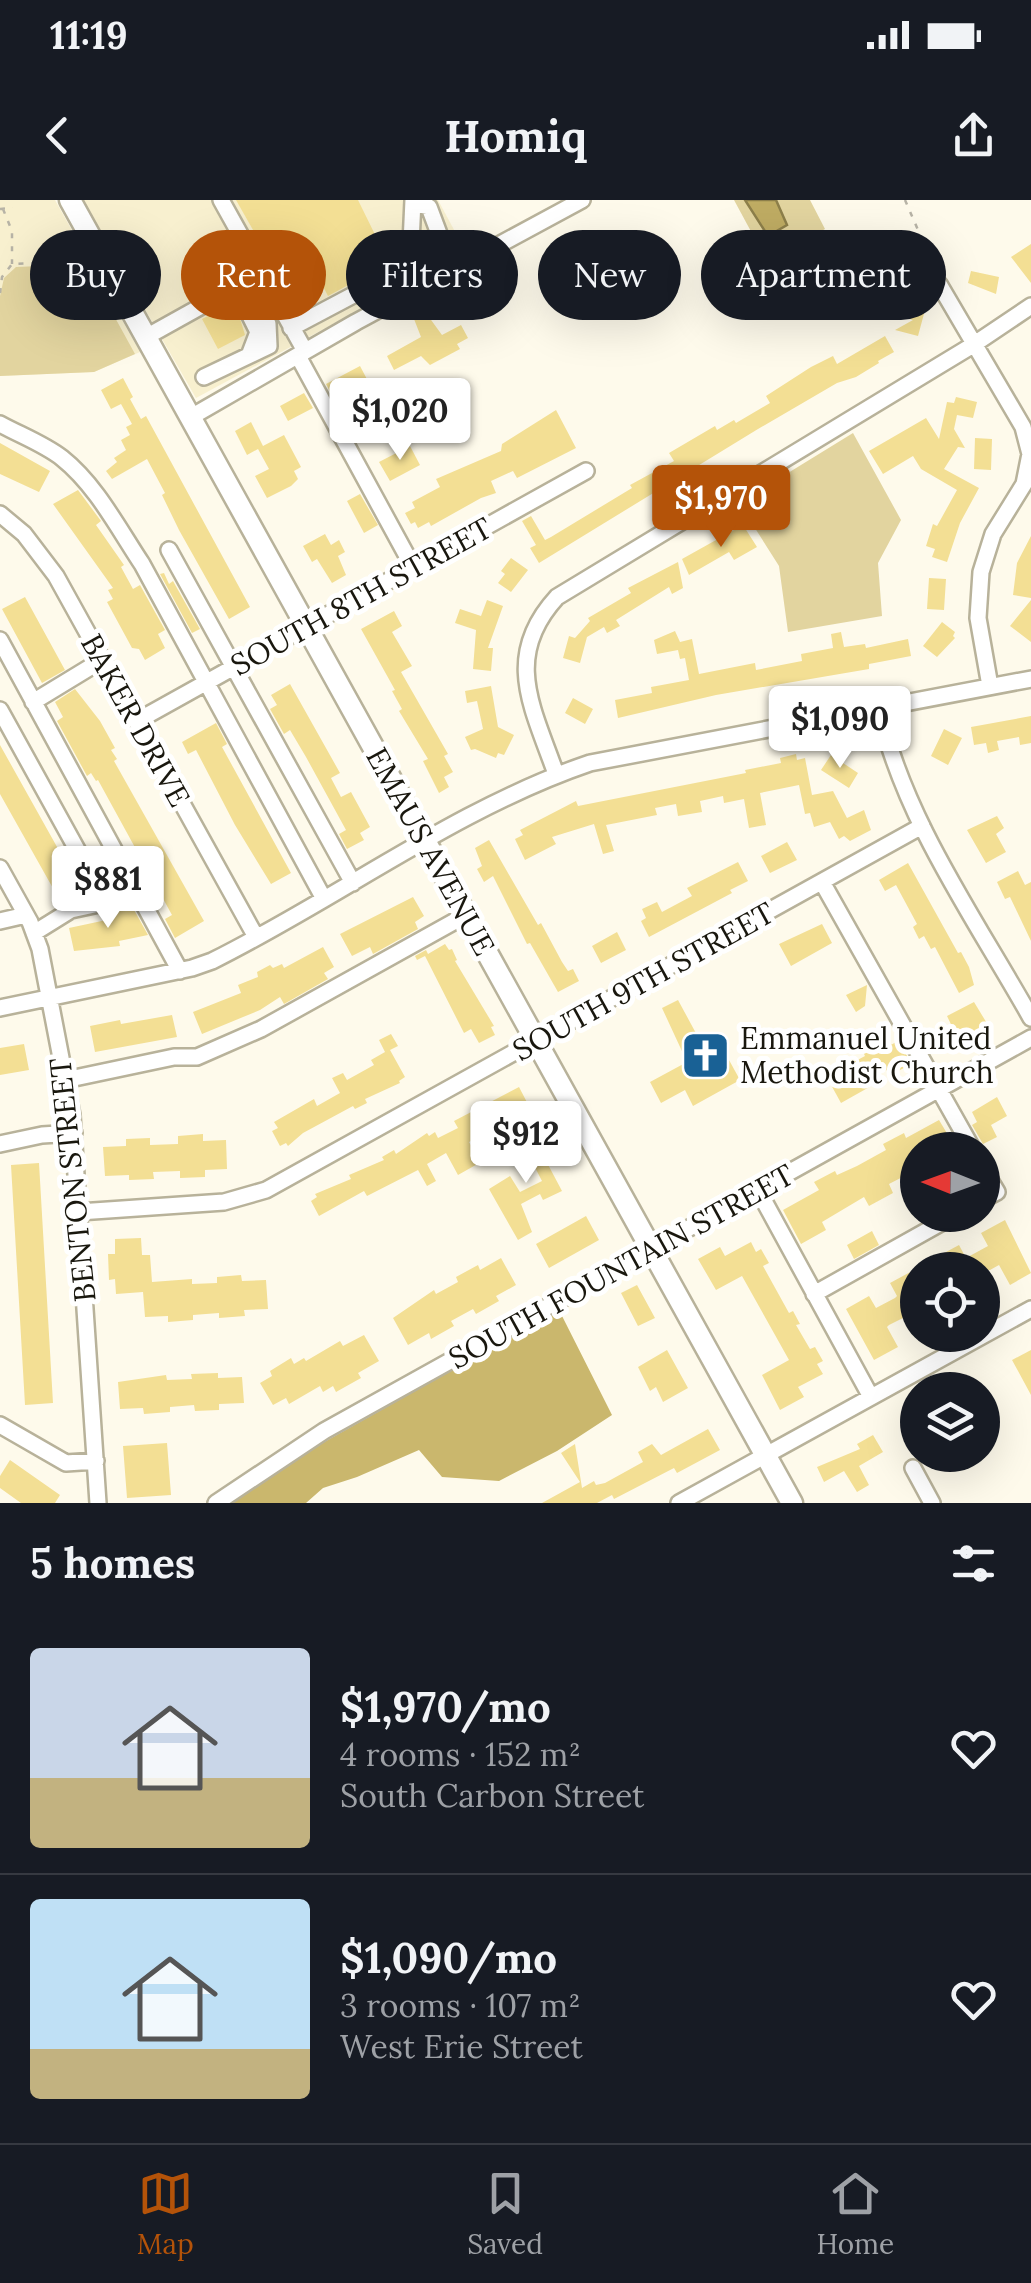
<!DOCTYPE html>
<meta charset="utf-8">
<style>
body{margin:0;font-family:Lora,serif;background:#20242c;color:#f1f3f6;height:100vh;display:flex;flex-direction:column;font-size:38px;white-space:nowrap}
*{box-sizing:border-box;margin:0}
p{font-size:32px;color:#9ea1a6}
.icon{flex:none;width:55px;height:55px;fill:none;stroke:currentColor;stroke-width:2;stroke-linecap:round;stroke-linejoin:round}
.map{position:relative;height:1303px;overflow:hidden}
.panel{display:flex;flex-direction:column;background:#171b24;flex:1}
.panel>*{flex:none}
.banner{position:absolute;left:30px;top:30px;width:972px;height:90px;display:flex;gap:20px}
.needle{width:65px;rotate:271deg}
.buttons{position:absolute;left:900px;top:932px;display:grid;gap:20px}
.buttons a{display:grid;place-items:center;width:100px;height:100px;border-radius:50%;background:#171b24;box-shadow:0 10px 40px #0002;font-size:50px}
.price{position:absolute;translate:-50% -85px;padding:0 22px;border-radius:10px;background:#fff;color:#222;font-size:32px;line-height:65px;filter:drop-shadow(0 2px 5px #0008)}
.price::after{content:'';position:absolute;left:50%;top:60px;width:30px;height:22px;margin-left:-15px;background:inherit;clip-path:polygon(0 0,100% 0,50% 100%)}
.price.on{background:#b45309;color:#fff}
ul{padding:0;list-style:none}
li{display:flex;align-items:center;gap:30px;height:250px;padding:0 30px}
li+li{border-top:2px solid #363941}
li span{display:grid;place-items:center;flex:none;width:280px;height:200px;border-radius:10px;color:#555}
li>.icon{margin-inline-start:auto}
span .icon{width:120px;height:120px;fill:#fffc;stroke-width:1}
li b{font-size:42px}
h2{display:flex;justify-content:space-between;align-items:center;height:120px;padding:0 30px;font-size:42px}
.pill{padding:0 35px;border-radius:45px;background:#171b24;box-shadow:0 10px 40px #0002;font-size:35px;line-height:90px}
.pill.on{background:#b45309;color:#fff}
.status{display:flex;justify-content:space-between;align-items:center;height:70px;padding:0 50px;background:#171b24;direction:ltr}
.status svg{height:28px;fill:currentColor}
header{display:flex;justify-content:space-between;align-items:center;height:130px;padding:0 30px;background:#171b24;font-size:45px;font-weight:700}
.tab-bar{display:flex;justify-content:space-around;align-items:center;height:140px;border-top:2px solid #363941;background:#171b24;font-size:28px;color:#9ea1a6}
.tab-bar a{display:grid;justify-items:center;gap:5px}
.tab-bar .on{color:#b45309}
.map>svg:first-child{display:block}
</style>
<div class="status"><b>11:19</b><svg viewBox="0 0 49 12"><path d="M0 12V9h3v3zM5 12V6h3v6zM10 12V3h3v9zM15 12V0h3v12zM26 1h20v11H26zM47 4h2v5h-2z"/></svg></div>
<header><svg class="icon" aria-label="back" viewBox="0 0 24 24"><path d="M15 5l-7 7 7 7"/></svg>Homiq<svg class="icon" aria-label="share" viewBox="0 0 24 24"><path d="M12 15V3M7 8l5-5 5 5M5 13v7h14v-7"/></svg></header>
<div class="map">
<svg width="1031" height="1303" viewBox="0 0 1031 1303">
<rect width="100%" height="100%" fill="#fefaeb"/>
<path fill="#f8f0cf" d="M0,0H55L140,152L94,172L0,176Z
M82,0H438L466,52L196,198Z"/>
<path fill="#e2d49f" d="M734,0H810L825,29L767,61Z
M40,66C50,85 58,104 82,106C91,108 99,103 107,103L135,154L94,172L0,176V96L4,78L16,67Z
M853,233L901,320L878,363L882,416L788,432L779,366L739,303Z"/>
<path fill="#cab76d" d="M559,1110L612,1215L557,1251L499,1281L442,1277L419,1250L357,1277L323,1288L306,1303H230L310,1250Z"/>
<path fill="#bfac63" stroke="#8d7f4a" stroke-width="2.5" d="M745,0H776L787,25L768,36Z"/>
<path fill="#f3df94" d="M236,0H358L389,63L328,96L299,40L265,51Z
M1031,44V83L1011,57Z
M971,71L999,77L996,94L968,83Z
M253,93L256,97L243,104L238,112L245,135L218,149L202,119Z
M900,104L925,110L918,136L895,130L913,120L897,116Z
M426,113L442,135L461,125L468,138L457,144L460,149L430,165L421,156L394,170L387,156L421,137L414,119Z
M885,136L894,152L878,161L879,163L856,177L837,183L758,229L539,363L530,348L536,345L522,321L531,316L545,340L551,337L632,288L630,285L674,261L669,253L715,226L717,230L734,220L736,223L770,203L766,196L811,167L833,156L837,164Z
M360,166L369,183L357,190L359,195L338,207L326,184Z
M123,178L133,197L130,199L141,219L146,216L250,407L229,419L179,330L162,295L165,293L147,259L112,279L106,271L117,262L114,258L126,250L121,240L130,235L126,227L132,224L121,204L111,209L101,190Z
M304,193L313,208L288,221L280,206Z
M956,197L977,202L973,218L957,215L954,229L965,248L958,247L944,269L979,288L960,323L947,362L932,357L935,349L926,346L933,324L937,326L957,290L921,269L913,256L883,274L869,251L926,218L939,239L947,202L954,203Z
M556,210L576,248L517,278L513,271L491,281L496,293L481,298L431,326L429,322L418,328L415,322L411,324L405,313L415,308L412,302L440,287L436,279L501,251L502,244Z
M251,222L263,246L284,235L301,267L294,271L298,279L291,286L267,298L255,276L269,269L258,249L247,255L235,231Z
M975,238L992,239L991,270L974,269Z
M0,243L50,271L39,292L0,274Z
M410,246L420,265L390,281L379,262Z
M78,290L101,321L96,325L124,365L121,367L133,389L140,385L165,430L158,434L165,448L145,460L139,449L132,448L107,402L113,399L108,390L113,388L53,304Z
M360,294L378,325L364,333L347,301Z
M743,325L757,347L734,360L729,352L689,375L682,359Z
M325,334L331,345L339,340L345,352L338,356L346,375L332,383L317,359L312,362L303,346Z
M1031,336V398L1013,395L1017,363Z
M511,358L528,370L511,392L498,383L505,374L501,371Z
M678,362L683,388L672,394L669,387L616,420L620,426L607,433L604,427L587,437L580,463L563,458L569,436L575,438L590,421L588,418L631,393L628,388Z
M164,373L169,384L173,381L200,429L192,433L160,374Z
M929,378L946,379L944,410L927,409Z
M25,397L65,470L42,483L2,409Z
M487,400L503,406L488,448H493L491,471L473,469L476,430L455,423L460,409L481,416Z
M1031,400V442L1010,426Z
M394,411L402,426L392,432L412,466L401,472L448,554L444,556L453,572L444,577L449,587L439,593L423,561L428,559L399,511L402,509L392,491L395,490L361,429Z
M942,422L955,432L953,436L955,438L937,457L923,446Z
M675,431L680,442L692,439L699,474L755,463L756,470L802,461L801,454L833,448L831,434L841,432L844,447L865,444L866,448L908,439L911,456L869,464V469L716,495L618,518L615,500L652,493L651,487L689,480L685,458L680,459L678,450L657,454L654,440Z
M290,484L340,573L331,578L341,597L351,592L370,627L360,633L364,640L347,649L339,634L346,630L306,557L290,530L284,534L270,509L277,505L271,495Z
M491,486L498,527L514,535L504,555L498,553L496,558L475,549L471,550L465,537L483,529L477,501L467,503L465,491Z
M75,489L100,521L115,548L111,550L117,559L114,561L204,721L175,738L165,719L172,715L98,580L96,581L91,573L87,576L57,521L63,517L55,502Z
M573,498L593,509L585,524L565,513Z
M1031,516V543L1020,545L1019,537L997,541L999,550L988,553L986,543L974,545L971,527Z
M216,523L227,544L222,547L291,673L271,684L235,625L196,550L188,554L182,542Z
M944,529L962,538L948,565L931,556Z
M0,545L80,688L59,699L0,594Z
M796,554L797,560L805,558L812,595L833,591L847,618L864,610L871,630L850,641L844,636L839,639L830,622L814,627L810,613L805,614L799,585L760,593L766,625L749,628L744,599L724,603L723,596L700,601L702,612L678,616L676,604L655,608L657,615L606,625L614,651L603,654L594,624L552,637L556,644L525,660L515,639L523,635L520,630L576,601L578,606L746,573L745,570L781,563L780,558Z
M831,555L858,573L849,588L821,570Z
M997,616L1004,628L996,634L1006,652L986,663L967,630Z
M489,640L538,725L541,723L562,762L568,771L573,769L579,781L558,792L530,743L527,744L493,676L484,682L477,669L482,666L475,648Z
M787,642L797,660L770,673L761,656Z
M738,662L748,681L730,690L732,693L649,737L641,721L646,718L642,709L657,702L662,712L692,696L687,688Z
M908,663L958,753L961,752L969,767L974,785L959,793L935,747L931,749L924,736L919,739L913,727L917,724L896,685L885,691L879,680Z
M1018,671L1025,685L1031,682V741L1010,697L1005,699L997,682Z
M413,697L424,716L415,722L418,729L373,754L370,747L352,756L340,734Z
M133,708L148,735L119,741L120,746L74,751L69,728L111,719L110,713Z
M822,724L832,743L791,766L779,744Z
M617,732L626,750L601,763L592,746Z
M445,744L449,750L452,749L457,760L455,761L494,826L491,827L495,835L479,843L471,829L464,833L425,756L417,760L415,756L426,750L428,754Z
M323,747L334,767L324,773L328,779L284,804L280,797L260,810L202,834L193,812L241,793L238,785L258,777L257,772L270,765L273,768L282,764L284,768Z
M867,785L865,806L856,812L846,795Z
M678,800L704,848L718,840L740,880L693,906L685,890L661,903L650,882L687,862L662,808Z
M974,802L991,830L961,845L947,816Z
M172,815L177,837L95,852L90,826L120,820L121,824Z
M391,834L398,846L390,850L405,877L399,881L400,883L365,899L367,903L355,909L353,906L303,933L288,946L286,943L280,946L272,931L278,928L274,922L314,899L317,906L340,893L332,878L343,873L347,880L374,865L371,860L385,852L379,840Z
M898,841L912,864L898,871L895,866L869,879L873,885L841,903L830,883L840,877L837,871L865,856L861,848L873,842L878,852Z
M24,844L29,870L0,875V848Z
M519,887L531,910L469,942L481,962L458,975L446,953L427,964L436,981L427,986L418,970L367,996L364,991L319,1016L311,1001L317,997L315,994L351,979L349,975L384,960L382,957L394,950L396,954L427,933L429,936L435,932L438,938L458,928L454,921Z
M997,897L1007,916L991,925L997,937L983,944L972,925L977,922L972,912Z
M939,920L957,950H918V969L889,984L893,993L869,1006L864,997L822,1022L826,1030L801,1044L783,1010L819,990L814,982L835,971L837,975L857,966L886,950L883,944L904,933L906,938Z
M539,930L551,953L544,957L562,991L543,1000L540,994L521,1004L532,1032L518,1040L489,989L510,976L520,992L542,981L526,950L520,953L515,944Z
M203,934V941L226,940L227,969L205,970V977L180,978V971L153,972L154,979L129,980V975L105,976L103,947L126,946V939L150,938V945L178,944V936Z
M39,963L53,1203L25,1205L11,965Z
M586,1016L599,1040L549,1068L536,1044Z
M1005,1020L1031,1073L1010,1085L999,1065L990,1070H942L935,1058L959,1045L966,1058L988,1046L981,1033Z
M872,1031L879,1045L854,1059L847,1045Z
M141,1038L142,1055H150L152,1082L192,1079V1084L217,1083V1077L241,1075L242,1081L266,1080L268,1109L244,1110L245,1116L219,1118V1113L193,1115V1120L168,1122V1116L145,1117L143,1092L116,1094L115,1079L109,1080L108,1054H115V1039Z
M751,1042L756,1052L761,1049L769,1063L763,1066L789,1113L793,1111L800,1124L796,1125L810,1149L815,1147L823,1161L817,1164L823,1174L798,1187L804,1197L780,1210L762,1175L789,1160L742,1076L716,1090L698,1059L720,1047L725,1056Z
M501,1058L516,1085L496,1096L499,1101L476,1114L473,1109L451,1121L454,1126L431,1139L429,1133L408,1145L393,1118L434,1090L436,1094L458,1082L456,1077L478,1065L480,1070Z
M914,1070L918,1076V1131L909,1115L889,1125L887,1127L898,1147L874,1160L846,1109L869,1096L876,1108L895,1098L897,1096L890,1083Z
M637,1085L655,1118L638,1126L621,1093Z
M364,1135L379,1161L358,1173L361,1178L336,1192L333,1186L323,1192L320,1186L289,1204L286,1198L273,1205L260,1183L272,1176L270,1171L291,1158L294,1164L304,1158L306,1161L340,1141L343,1146Z
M667,1150L688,1188L663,1202L656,1187L650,1191L638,1167Z
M1031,1150V1195L1012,1160Z
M218,1173V1178L242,1177L244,1203L219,1204V1210L195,1211L194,1205L170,1207V1212L144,1214L143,1208L120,1209L118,1182L166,1175L167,1180L192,1179L191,1174Z
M708,1229L720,1250L677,1273L674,1268L614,1299L612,1295L597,1303H542L580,1282L561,1253L575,1244L582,1288L594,1281L596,1285L605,1283L643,1262L638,1252L652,1244L661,1255Z
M873,1235L883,1252L859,1266L869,1285L857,1292L844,1271L824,1282L817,1267L860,1249L857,1244Z
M167,1243L171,1295L127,1298L123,1246Z
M10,1260L60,1295L55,1303H21L0,1288V1276Z"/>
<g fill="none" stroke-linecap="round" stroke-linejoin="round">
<path stroke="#dcd8ca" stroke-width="15" stroke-dasharray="15 8" stroke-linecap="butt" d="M251,94L259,108
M242,100L249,114"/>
<defs>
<path id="minor" d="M221,0L305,151
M415,4L429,7L453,71
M939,84L1023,227L1030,254L1024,284L993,334L981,372L978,418L990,486
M249,114L258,132L250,153
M291,128L410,65L413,0
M146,137L261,73
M298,156L413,367
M204,177L269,146L268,124L259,108
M191,217L356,122L582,0
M0,224C20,235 44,244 62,258C96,285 118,328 142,364L324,699
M0,314L24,334L56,376L256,737
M169,350L353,683
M0,440L180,771
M33,502L102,460
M879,508C903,618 976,720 1031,818
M0,510L106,702
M137,521L586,271
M556,574C533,508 502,457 557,397L973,145L1031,106
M0,668L30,722L40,749L72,915L98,1303
M822,682L973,950
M0,721L26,715
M34,733L71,710L141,695
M0,808L192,768L212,761C339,698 455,609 590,563L1031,479
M65,880L174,857H197L261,829L466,715
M0,944L42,935L74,933
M982,967L997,992L982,1000
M758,990L871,1197
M79,1012L224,1002L266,990L922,626
M814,1094L955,1015
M0,1225L66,1263L96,1261
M913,1268L932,1303
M216,1303L324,1231L1031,838
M679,1303L1031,1109"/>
<path id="major" d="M70,0L792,1303"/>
</defs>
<use href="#minor" stroke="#b8b29a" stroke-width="20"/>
<use href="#major" stroke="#b8b29a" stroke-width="25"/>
<path stroke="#b7b3a6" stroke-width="2.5" stroke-dasharray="5 8" stroke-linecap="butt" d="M905,0L931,60L933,73
M0,9L13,8
M3,9L12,31V64
M0,93L2,77L12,64L42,63"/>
<use href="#minor" stroke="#fff" stroke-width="15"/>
<use href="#major" stroke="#fff" stroke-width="20"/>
</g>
<defs>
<symbol id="church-square" viewBox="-11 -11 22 22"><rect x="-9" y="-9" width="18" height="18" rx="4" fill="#196195" stroke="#fff"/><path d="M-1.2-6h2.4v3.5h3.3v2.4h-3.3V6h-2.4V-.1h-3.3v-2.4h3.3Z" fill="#fff"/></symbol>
</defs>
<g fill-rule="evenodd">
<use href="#church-square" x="678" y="828" width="55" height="55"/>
</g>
<g text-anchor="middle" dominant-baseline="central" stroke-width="10" stroke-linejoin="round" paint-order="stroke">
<g font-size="30" fill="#19170e" stroke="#fff">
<text transform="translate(361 396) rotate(-29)">SOUTH 8TH STREET</text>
<text transform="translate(136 520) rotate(61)">BAKER DRIVE</text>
<text transform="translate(431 651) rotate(61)">EMAUS AVENUE</text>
<text transform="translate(643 781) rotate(-29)">SOUTH 9TH STREET</text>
<text transform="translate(72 980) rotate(-96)">BENTON STREET</text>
<text transform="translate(621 1066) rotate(-29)">SOUTH FOUNTAIN STREET</text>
</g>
<g font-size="30" fill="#19170e" stroke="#fff" text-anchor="start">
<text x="740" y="838">Emmanuel United<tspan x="740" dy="34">Methodist Church</tspan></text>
</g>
</g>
</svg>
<div class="buttons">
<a><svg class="needle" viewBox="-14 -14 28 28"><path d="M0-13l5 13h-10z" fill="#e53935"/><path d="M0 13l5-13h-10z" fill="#9ea1a6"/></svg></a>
<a><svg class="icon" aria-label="locate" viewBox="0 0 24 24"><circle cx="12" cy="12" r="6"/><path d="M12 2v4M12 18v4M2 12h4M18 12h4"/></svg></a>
<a><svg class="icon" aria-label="layers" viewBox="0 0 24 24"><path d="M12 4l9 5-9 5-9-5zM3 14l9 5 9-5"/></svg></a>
</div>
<b class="price" style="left:400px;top:263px">$1,020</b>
<b class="price on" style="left:721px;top:350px">$1,970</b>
<b class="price" style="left:840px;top:571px">$1,090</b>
<b class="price" style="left:108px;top:731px">$881</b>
<b class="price" style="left:526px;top:986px">$912</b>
<div class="banner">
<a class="pill">Buy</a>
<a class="pill on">Rent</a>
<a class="pill">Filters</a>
<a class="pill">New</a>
<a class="pill">Apartment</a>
</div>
</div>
<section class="panel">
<h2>5 homes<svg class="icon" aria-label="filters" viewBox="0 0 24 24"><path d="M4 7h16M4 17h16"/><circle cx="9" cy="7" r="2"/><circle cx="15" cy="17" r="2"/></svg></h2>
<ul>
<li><span style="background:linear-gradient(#c9d6e8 65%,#c2b280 0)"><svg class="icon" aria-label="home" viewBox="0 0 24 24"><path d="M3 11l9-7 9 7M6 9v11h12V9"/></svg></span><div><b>$1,970/mo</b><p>4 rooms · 152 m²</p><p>South Carbon Street</p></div><svg class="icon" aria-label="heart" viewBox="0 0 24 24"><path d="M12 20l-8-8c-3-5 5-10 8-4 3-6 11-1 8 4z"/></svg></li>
<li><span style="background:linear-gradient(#bfe0f5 75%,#c2b280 0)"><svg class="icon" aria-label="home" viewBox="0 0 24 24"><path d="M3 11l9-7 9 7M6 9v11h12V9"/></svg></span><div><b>$1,090/mo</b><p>3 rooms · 107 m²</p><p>West Erie Street</p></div><svg class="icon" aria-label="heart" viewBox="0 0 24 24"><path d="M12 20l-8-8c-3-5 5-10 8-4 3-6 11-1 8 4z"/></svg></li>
</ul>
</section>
<nav class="tab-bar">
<a class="on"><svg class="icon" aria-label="map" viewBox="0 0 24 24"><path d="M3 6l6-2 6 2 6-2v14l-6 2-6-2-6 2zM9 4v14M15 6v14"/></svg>Map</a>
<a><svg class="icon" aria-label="saved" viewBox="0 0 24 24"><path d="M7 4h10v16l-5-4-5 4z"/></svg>Saved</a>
<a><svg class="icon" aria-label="home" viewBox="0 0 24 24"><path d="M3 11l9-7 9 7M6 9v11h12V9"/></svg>Home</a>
</nav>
